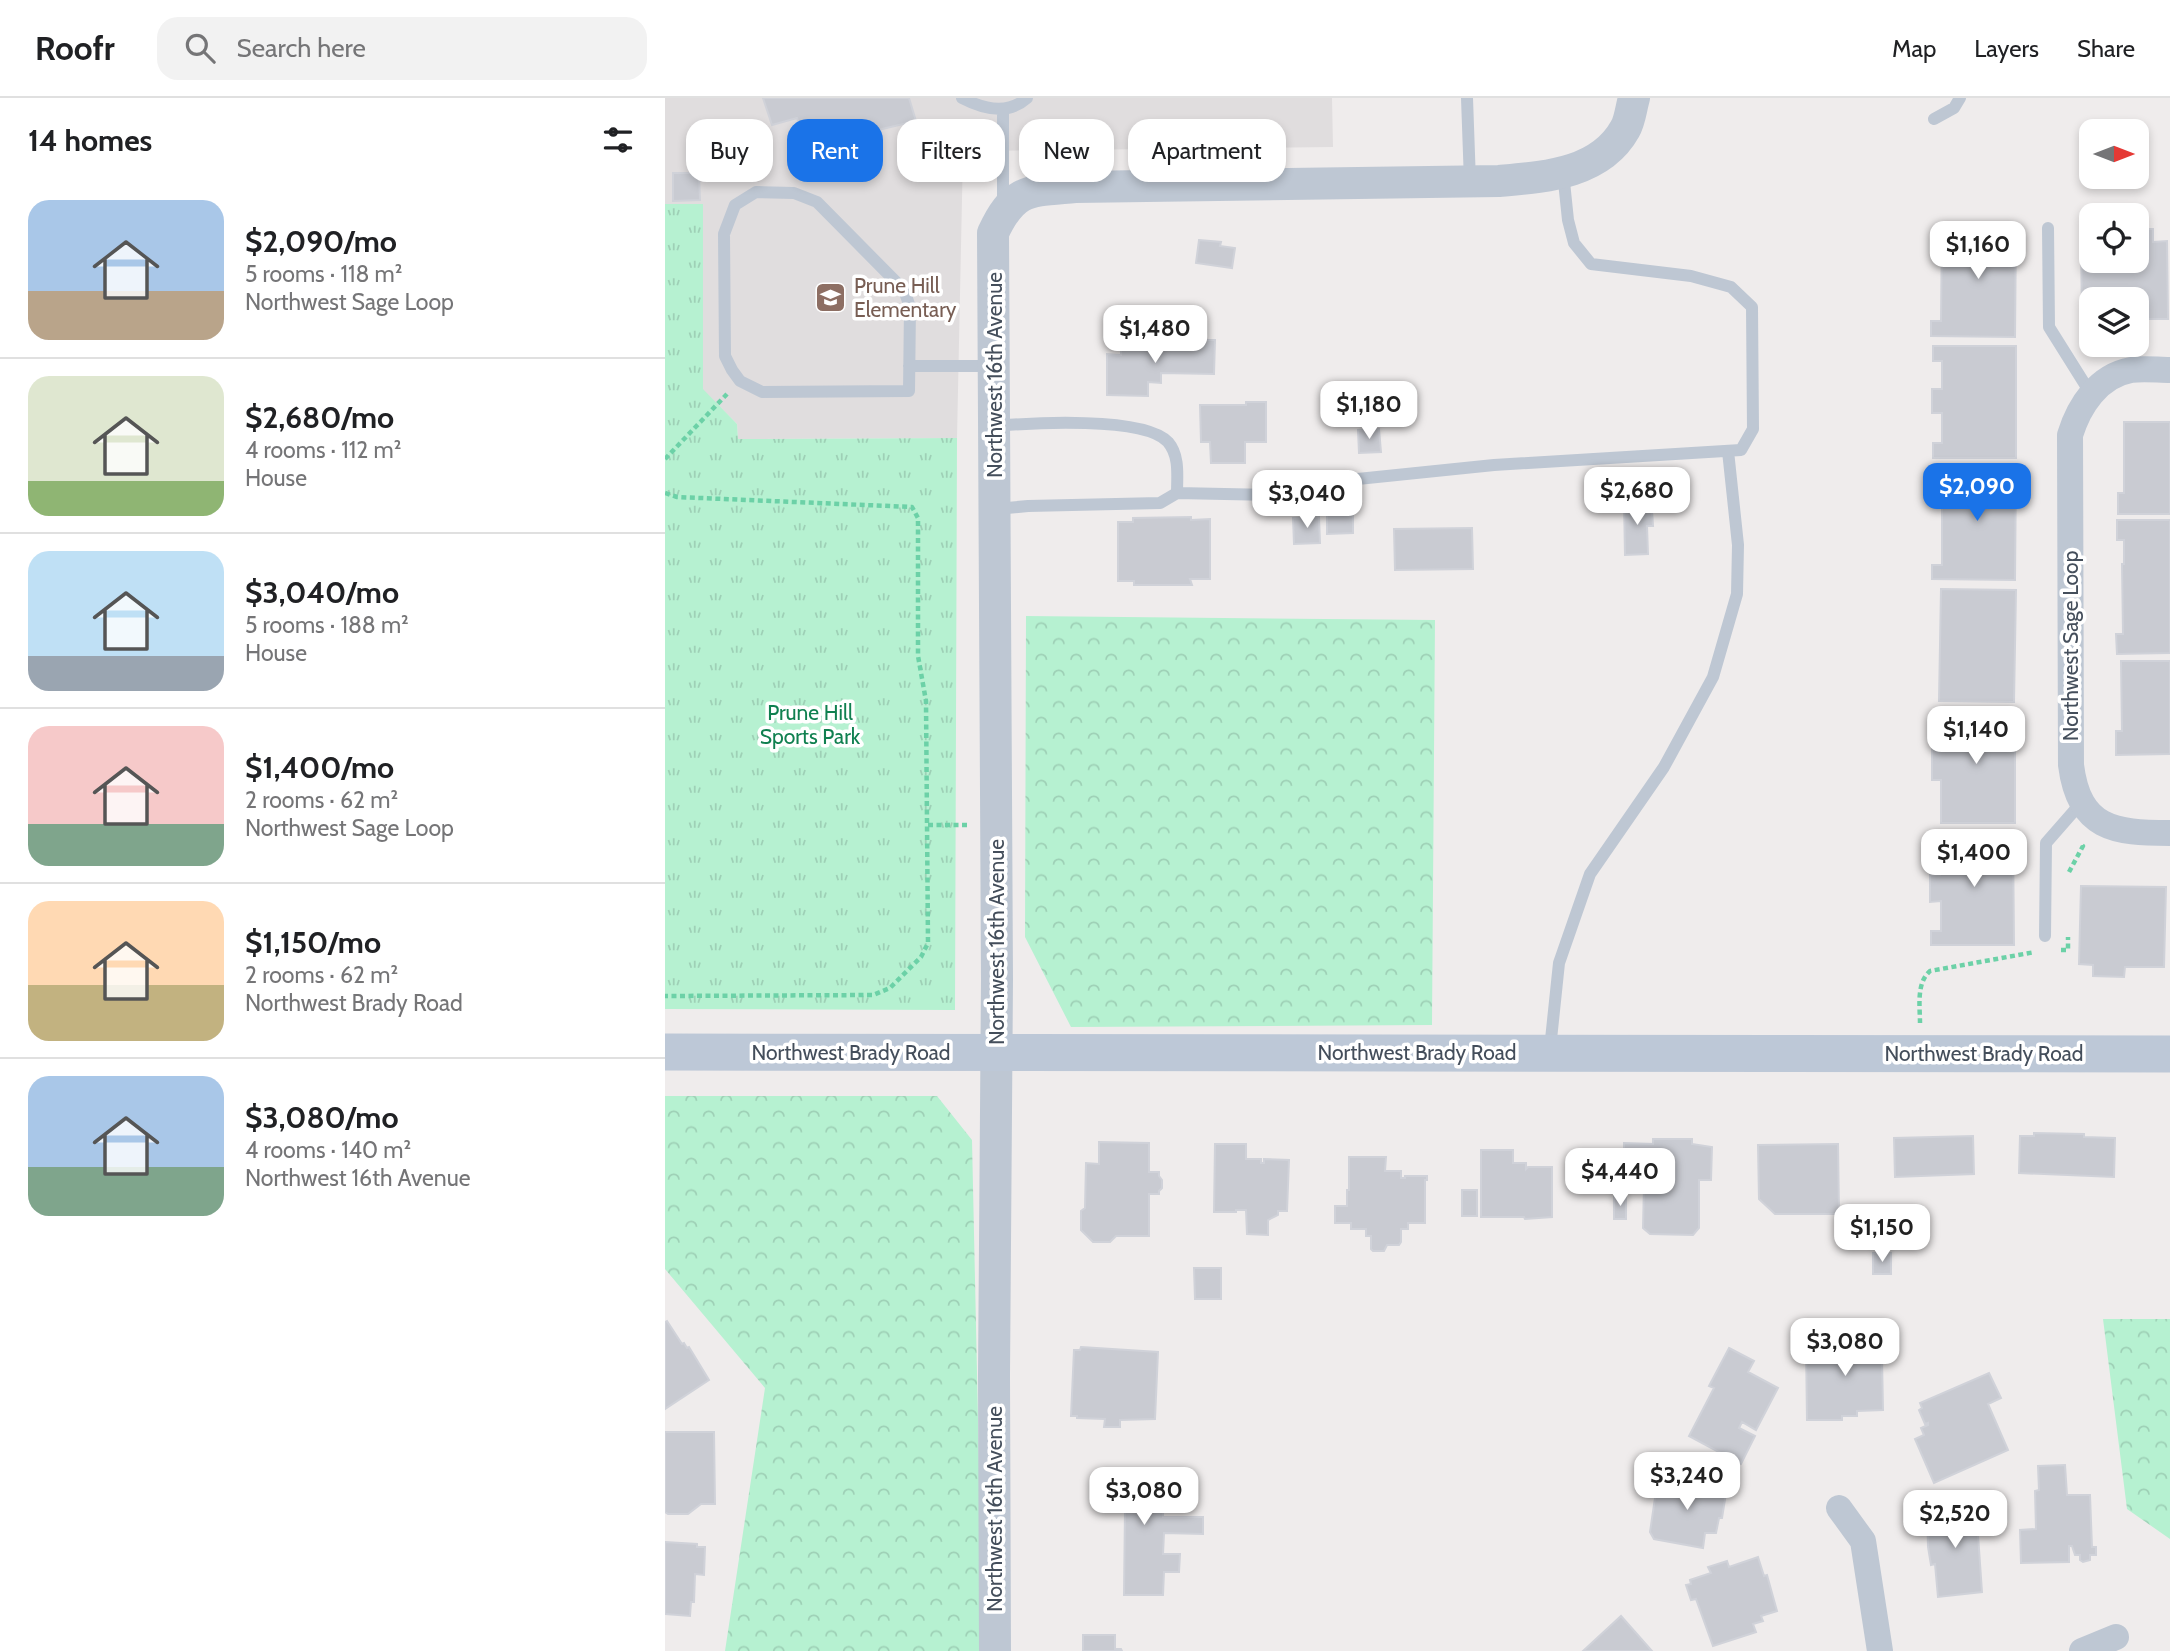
<!DOCTYPE html>
<meta charset="utf-8">
<style>
body{margin:0;font-family:Cabin,sans-serif;background:#f2f2f2;color:#202124;height:100vh;display:flex;flex-direction:column;font-size:26px;white-space:nowrap}
*{box-sizing:border-box;margin:0}
p{font-size:23px;color:#757577}
.icon{flex:none;width:38px;height:38px;fill:none;stroke:currentColor;stroke-width:2;stroke-linecap:round;stroke-linejoin:round}
.map{position:relative;flex:1;overflow:hidden}
.sheet{display:flex;flex-direction:column;background:#fff;width:665px}
.sheet>*{flex:none}
.banner{position:absolute;left:21px;top:21px;width:665px;height:63px;display:flex;gap:14px}
.needle{width:46px;rotate:90deg}
.tools{position:absolute;left:1414px;top:21px;display:grid;gap:14px}
.tools a{display:grid;place-items:center;width:70px;height:70px;border-radius:14px;background:#fff;box-shadow:0 4px 10px #0003;font-size:35px}
.price{position:absolute;translate:-50% -60px;padding:0 16px;border-radius:14px;background:#fff;color:#222;font-size:23px;line-height:46px;filter:drop-shadow(0 2px 4px #0008)}
.price::after{content:'';position:absolute;left:50%;top:42px;width:21px;height:16px;margin-left:-10px;background:inherit;clip-path:polygon(0 0,100% 0,50% 100%)}
.price.on{background:#1a73e8;color:#fff}
ul{padding:0;list-style:none}
li{display:flex;align-items:center;gap:21px;height:175px;padding:0 28px}
li+li{border-top:2px solid #e0e0e0}
li span{display:grid;place-items:center;flex:none;width:196px;height:140px;border-radius:21px;color:#555}
li>.icon{margin-inline-start:auto}
span .icon{width:84px;height:84px;fill:#fffc;stroke-width:1}
li b{font-size:30px}
h2{display:flex;justify-content:space-between;align-items:center;height:84px;padding:0 28px;font-size:30px}
.pill{padding:0 24px;border-radius:21px;background:#fff;box-shadow:0 4px 10px #0003;font-size:24px;line-height:63px}
.pill.on{background:#1a73e8;color:#fff}
header{display:flex;align-items:center;gap:42px;box-sizing:border-box;height:98px;padding:0 35px;background:#fff;border-bottom:2px solid #e0e0e0}
header strong{font-size:33px}
nav{display:flex;gap:38px;margin-inline-start:auto;font-size:24px}
.search{width:490px;height:63px;background:#f2f2f2;display:flex;align-items:center;gap:18px;box-sizing:border-box;padding:0 24px;border-radius:21px;color:#757577;font-size:26px}
main{display:flex;flex:1;min-height:0}
.map>svg:first-child{display:block}
</style>
<header>
<strong>Roofr</strong>
<div class="search"><svg class="icon" aria-label="search" viewBox="0 0 24 24"><circle cx="10" cy="10" r="6"/><path d="M15 15l6 6"/></svg>Search here</div>
<nav><a>Map</a><a>Layers</a><a>Share</a></nav>
</header>
<main>
<section class="sheet">
<h2>14 homes<svg class="icon" aria-label="filters" viewBox="0 0 24 24"><path d="M4 7h16M4 17h16"/><circle cx="9" cy="7" r="2"/><circle cx="15" cy="17" r="2"/></svg></h2>
<ul>
<li><span style="background:linear-gradient(#a9c7e8 65%,#b9a48a 0)"><svg class="icon" aria-label="home" viewBox="0 0 24 24"><path d="M3 11l9-7 9 7M6 9v11h12V9"/></svg></span><div><b>$2,090/mo</b><p>5 rooms · 118 m²</p><p>Northwest Sage Loop</p></div></li>
<li><span style="background:linear-gradient(#dfe7d0 75%,#8fb573 0)"><svg class="icon" aria-label="home" viewBox="0 0 24 24"><path d="M3 11l9-7 9 7M6 9v11h12V9"/></svg></span><div><b>$2,680/mo</b><p>4 rooms · 112 m²</p><p>House</p></div></li>
<li><span style="background:linear-gradient(#bfe0f5 75%,#9aa5b1 0)"><svg class="icon" aria-label="home" viewBox="0 0 24 24"><path d="M3 11l9-7 9 7M6 9v11h12V9"/></svg></span><div><b>$3,040/mo</b><p>5 rooms · 188 m²</p><p>House</p></div></li>
<li><span style="background:linear-gradient(#f6c9c9 70%,#7fa58c 0)"><svg class="icon" aria-label="home" viewBox="0 0 24 24"><path d="M3 11l9-7 9 7M6 9v11h12V9"/></svg></span><div><b>$1,400/mo</b><p>2 rooms · 62 m²</p><p>Northwest Sage Loop</p></div></li>
<li><span style="background:linear-gradient(#ffd9b3 60%,#c2b280 0)"><svg class="icon" aria-label="home" viewBox="0 0 24 24"><path d="M3 11l9-7 9 7M6 9v11h12V9"/></svg></span><div><b>$1,150/mo</b><p>2 rooms · 62 m²</p><p>Northwest Brady Road</p></div></li>
<li><span style="background:linear-gradient(#a9c7e8 65%,#7fa58c 0)"><svg class="icon" aria-label="home" viewBox="0 0 24 24"><path d="M3 11l9-7 9 7M6 9v11h12V9"/></svg></span><div><b>$3,080/mo</b><p>4 rooms · 140 m²</p><p>Northwest 16th Avenue</p></div></li>
</ul>
</section>
<div class="map">
<svg width="1505" height="1553" viewBox="0 0 1505 1553">
<defs>
<pattern id="forest-crowns" width="20" height="18" patternUnits="userSpaceOnUse" patternTransform="scale(1.75)"><rect width="20" height="18" fill="#b6f1d1"/><path d="M2 6a3 3 0 1 1 6 0M12 15a3 3 0 1 1 6 0" fill="none" stroke="#9ed0b6"/></pattern>
<pattern id="park-tufts" width="24" height="20" patternUnits="userSpaceOnUse" patternTransform="scale(1.75)"><rect width="24" height="20" fill="#b6f1d1"/><path d="M3 7l-1-3M5 7V3M7 7l1-3M15 17l-1-3M17 17v-4M19 17l1-3" fill="none" stroke="#9ed0b6"/></pattern>
</defs>
<rect width="100%" height="100%" fill="#efecec"/>
<path fill="#e0ddde" d="M0,0H667L668,49L298,53L292,340L73,341L72,326L38,292V106H0Z"/>
<path fill="url(#forest-crowns)" d="M361,518L770,522L767,927L406,929L360,839Z
M0,998H272L307,1042L318,1553H60L100,1290L0,1171Z
M1438,1221H1505V1441L1462,1411Z"/>
<path fill="url(#park-tufts)" d="M0,106H38V291L72,326L73,341L292,340L290,912L0,911Z"/>
<path fill="#c9cbd2" stroke="#d0d2d9" stroke-width="2" d="M98,0H244L251,23L141,49L132,20L107,27Z
M8,75H34L35,102L8,103Z
M1277,126L1351,127L1350,239L1266,238V223H1276Z
M1472,131H1488V144L1502,143L1503,221H1472V201H1426V222H1417L1416,144L1426,143V163H1472Z
M534,142L556,144L555,148L570,150L567,170L531,165Z
M456,242L497,243L496,251H521V242H550L549,276L496,275V285L483,284V298L442,297V256L456,257Z
M1268,248H1351V360H1268V345H1277V315H1267V291H1277V263H1268Z
M581,304H601V344H580V365H546L545,344H536L535,307H581Z
M1459,324H1505V416H1453V395H1459Z
M714,331L716,354L694,355L693,332Z
M1267,369H1351L1350,482L1267,481V467H1277V385H1267Z
M959,403H982V412H987L988,428H982L983,456L960,457Z
M672,409H688V435L662,436V417H672Z
M526,419V422L545,421V481H525L527,487H469V483H453V424H468V420Z
M654,419L655,445L629,446L628,420Z
M1452,422H1505V555L1452,556L1451,536H1458L1457,466H1459V442H1452Z
M807,430L808,471L730,472L729,431Z
M1276,491L1351,492L1349,604L1274,603Z
M1456,563H1505V656L1451,657V633H1457Z
M1274,612L1350,613V725H1276V682H1267V647H1274Z
M1265,735H1348L1349,847H1266V833H1276V803L1265,804V777H1275V750H1265Z
M1416,788L1501,789L1499,869H1460L1459,879L1428,878V867L1414,866Z
M1369,1035L1419,1036V1039L1450,1040L1449,1079L1354,1075L1355,1038H1369Z
M1308,1038L1309,1076L1230,1079L1229,1040Z
M988,1041H1027V1046L1047,1049L1046,1082H1034V1130L1028,1137L985,1136L978,1130L979,1086L945,1085V1051H959V1045L988,1046Z
M434,1044L484,1045V1074H494V1078L497,1082V1090L494,1093V1096H484V1138H451L445,1144H428L416,1132V1113L420,1110L421,1065L434,1066Z
M550,1046H581V1061H596V1065H599V1061L624,1062L622,1113H613V1117L603,1122V1137L582,1136L581,1112H571V1114H549Z
M1173,1046L1174,1116H1110L1094,1101L1093,1047Z
M816,1052H848V1065H861V1071L863,1069H887V1119L860,1121L859,1119H816Z
M684,1059H721L720,1073H736V1080H740V1078H762V1082H760V1125H743V1131H736V1144L734,1147H722L719,1153H708L706,1151V1138H701V1131H686V1125H670V1108H682V1092H684Z
M797,1092H812V1118H797Z
M949,1098H961V1121H949Z
M1208,1155H1226V1176H1208Z
M529,1170H556V1201H530Z
M2,1223L17,1246L19,1245L22,1250L24,1249L44,1282L0,1311V1224Z
M1223,1237V1260H1217L1218,1312L1192,1313V1318H1177V1322H1142L1141,1246L1198,1245L1197,1238Z
M416,1249L493,1254L490,1321L455,1322V1329H439L440,1321L412,1320V1318H406L409,1252H415Z
M1064,1250L1089,1263L1083,1274L1113,1290L1091,1332L1077,1324L1074,1330L1090,1338L1076,1366L1024,1338L1049,1290L1044,1288Z
M1324,1275L1336,1300L1323,1306L1343,1352L1269,1385L1250,1341L1259,1337L1256,1330L1263,1327V1325L1260,1326L1254,1312L1257,1310L1255,1305Z
M0,1334H49L50,1406H36L23,1416H3L0,1414Z
M1400,1367L1402,1397H1425L1427,1449H1431V1457H1425V1462L1418,1464L1415,1462V1457H1410L1407,1448H1404V1464L1356,1465L1355,1432L1371,1431L1370,1393L1374,1392L1373,1368Z
M435,1371L499,1372L498,1419H538V1436L499,1435L498,1456H515L514,1474H499L498,1497H459L460,1411H434Z
M994,1382L1008,1384V1382L1062,1389L1057,1420H1054L1051,1435H1040L1038,1450L989,1441L985,1434L991,1393H993Z
M1281,1406V1411L1311,1408L1317,1494L1273,1499L1270,1466L1266,1467L1263,1449L1262,1412H1269V1407Z
M0,1444L32,1446V1449H40L39,1477L30,1476L29,1504H26L25,1518L0,1516Z
M1093,1459L1099,1478L1102,1477L1112,1513L1096,1518L1098,1523L1088,1526L1091,1534L1048,1548L1031,1501L1026,1502L1021,1487L1026,1486L1025,1482L1046,1475L1043,1469L1062,1463L1064,1469Z
M956,1518L987,1553H918Z
M418,1537H450V1551H456L457,1553H418Z"/>
<g fill="none" stroke-linecap="round" stroke-linejoin="round">
<path stroke="#6cd1a7" stroke-width="4.5" stroke-dasharray="5 3.5" stroke-linecap="butt" d="M0,361L62,296
M0,395L12,399L247,409L253,420V558L261,603L263,845L256,859L225,890L208,897L0,898
M263,727H304
M1404,774L1418,748L1416,746
M1396,852H1403V839
M1255,925C1255,909 1251,885 1265,873L1370,854"/>
<path stroke="#bec7d3" stroke-width="12" d="M297,0C318,11 343,17 362,0
M802,0L805,84
M338,11V107
M1269,21L1289,10L1295,0
M91,94L129,95L152,104L239,192L245,209L244,293L97,294L75,283L67,272L60,258L59,136L70,107Z
M1383,130L1384,229L1426,296
M244,268H328
M329,328C365,325 479,318 503,344C515,358 512,378 512,395L495,405L363,408L331,411
M512,395L611,397L683,382L829,367L1076,352L1088,331L1087,209L1066,189L1026,178L926,166L909,145L903,122L898,74
M1380,838L1381,745L1416,705
M885,951L894,865L925,776L999,669L1048,579L1072,496L1073,447L1063,353"/>
<path stroke="#bec7d3" stroke-width="26" d="M1505,272C1493,272 1478,270 1466,272C1433,278 1414,308 1405,337L1406,667C1414,731 1449,735 1505,735
M1174,1410L1198,1443L1215,1553
M1417,1553L1451,1539"/>
<path stroke="#bec7d3" stroke-width="32" d="M330,1553L329,1278L332,881L328,135C349,90 364,93 410,89L834,83C879,79 935,76 960,31C965,23 966,10 969,0"/>
<path stroke="#bdc8d7" stroke-width="37" d="M0,954L1505,956"/>
</g>
<defs>
<symbol id="school-square" viewBox="-11 -11 22 22"><rect x="-9" y="-9" width="18" height="18" rx="4" fill="#8d6e63" stroke="#fff"/><path d="M0-5L7-2L0 1L-7-2ZM-4 1L0 2.5L4 1V4Q0 6-4 4Z" fill="#fff"/></symbol>
</defs>
<g fill-rule="evenodd">
<use href="#school-square" x="148" y="182" width="35" height="35"/>
</g>
<g text-anchor="middle" dominant-baseline="central" stroke-width="7" stroke-linejoin="round" paint-order="stroke">
<g font-size="21" fill="#785e54" stroke="#fff" text-anchor="start">
<text x="189" y="187">Prune Hill<tspan x="189" dy="24">Elementary</tspan></text>
</g>
<g font-size="21" fill="#444e5b" stroke="#fff">
<text transform="translate(329 277) rotate(-90)">Northwest 16th Avenue</text>
<text transform="translate(1405 548) rotate(-90)">Northwest Sage Loop</text>
<text transform="translate(331 844) rotate(-90)">Northwest 16th Avenue</text>
<text x="186" y="954">Northwest Brady Road</text>
<text x="752" y="954">Northwest Brady Road</text>
<text x="1319" y="955">Northwest Brady Road</text>
<text transform="translate(329 1411) rotate(-90)">Northwest 16th Avenue</text>
</g>
<g font-size="21" fill="#108050" stroke="#fff">
<text x="145" y="614">Prune Hill<tspan x="145" dy="24">Sports Park</tspan></text>
</g>
</g>
</svg>
<div class="tools">
<a><svg class="needle" viewBox="-14 -14 28 28"><path d="M0-13l5 13h-10z" fill="#e53935"/><path d="M0 13l5-13h-10z" fill="#757577"/></svg></a>
<a><svg class="icon" aria-label="locate" viewBox="0 0 24 24"><circle cx="12" cy="12" r="6"/><path d="M12 2v4M12 18v4M2 12h4M18 12h4"/></svg></a>
<a><svg class="icon" aria-label="layers" viewBox="0 0 24 24"><path d="M12 4l9 5-9 5-9-5zM3 14l9 5 9-5"/></svg></a>
</div>
<b class="price" style="left:1313px;top:183px">$1,160</b>
<b class="price" style="left:490px;top:267px">$1,480</b>
<b class="price" style="left:704px;top:343px">$1,180</b>
<b class="price on" style="left:1312px;top:425px">$2,090</b>
<b class="price" style="left:972px;top:429px">$2,680</b>
<b class="price" style="left:642px;top:432px">$3,040</b>
<b class="price" style="left:1311px;top:668px">$1,140</b>
<b class="price" style="left:1309px;top:791px">$1,400</b>
<b class="price" style="left:955px;top:1110px">$4,440</b>
<b class="price" style="left:1217px;top:1166px">$1,150</b>
<b class="price" style="left:1180px;top:1280px">$3,080</b>
<b class="price" style="left:1022px;top:1414px">$3,240</b>
<b class="price" style="left:479px;top:1429px">$3,080</b>
<b class="price" style="left:1290px;top:1452px">$2,520</b>
<div class="banner">
<a class="pill">Buy</a>
<a class="pill on">Rent</a>
<a class="pill">Filters</a>
<a class="pill">New</a>
<a class="pill">Apartment</a>
</div>
</div>
</main>
